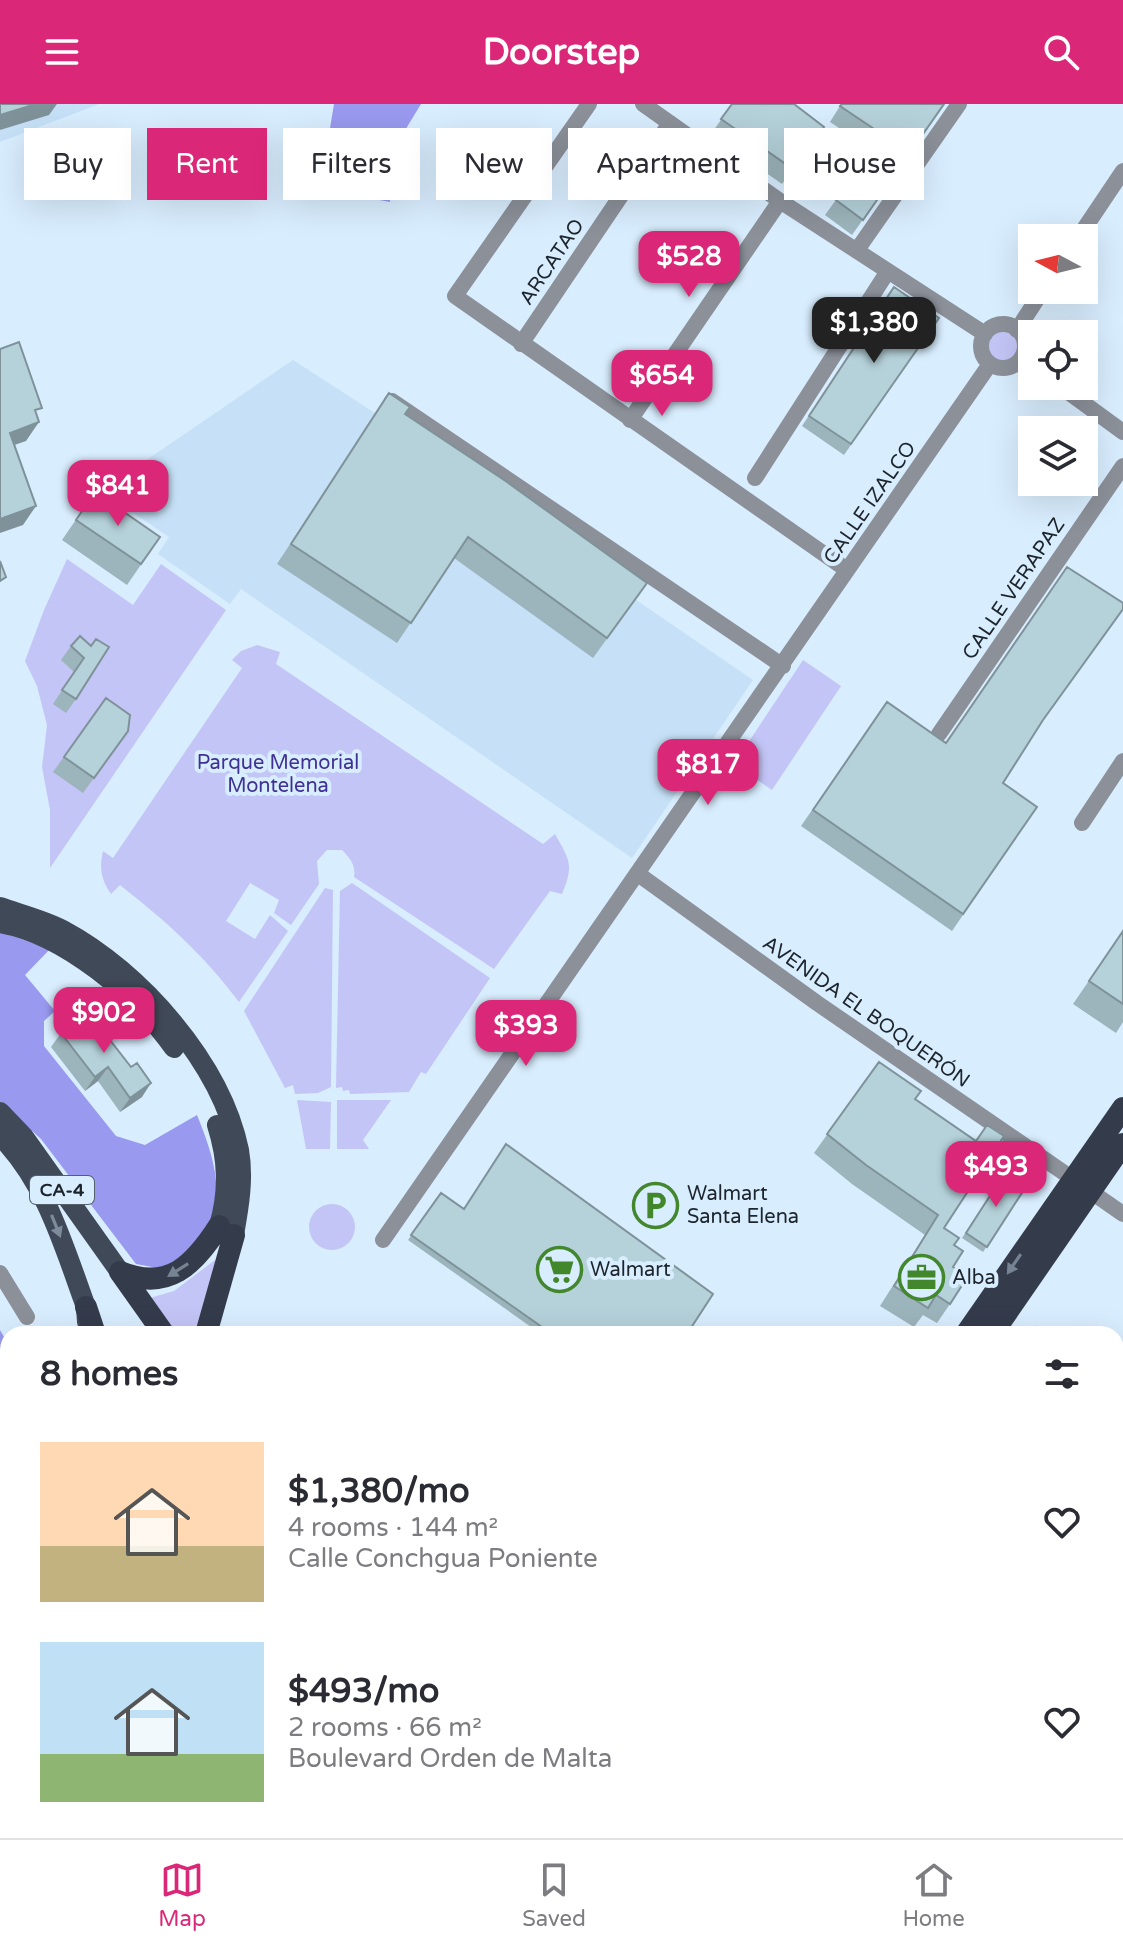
<!DOCTYPE html>
<meta charset="utf-8">
<style>
body{margin:0;font-family:"Varela Round",sans-serif;background:#f2f2f3;color:#2b2b33;height:100vh;display:flex;flex-direction:column;font-size:30px;white-space:nowrap}
*{box-sizing:border-box;margin:0}
p{font-size:26px;color:#7c7c81}
.icon{flex:none;width:44px;height:44px;fill:none;stroke:currentColor;stroke-width:2;stroke-linecap:round;stroke-linejoin:round}
.map{position:relative;flex:1;overflow:hidden}
.sheet{position:absolute;left:0px;top:1222px;width:1124px;height:512px;display:flex;flex-direction:column;background:#fff;border-radius:24px 24px 0 0;box-shadow:0 8px 32px #0002}
.sheet>*{flex:none}
.top-card{position:absolute;left:24px;top:24px;width:1076px;height:72px;display:flex;gap:16px}
.needle{width:52px;rotate:277deg}
.fabs{position:absolute;left:1018px;top:120px;display:grid;gap:16px}
.fabs a{display:grid;place-items:center;width:80px;height:80px;border-radius:0px;background:#fff;box-shadow:0 8px 32px #0002;font-size:40px}
.price{position:absolute;translate:-50% -68px;padding:0 18px;border-radius:16px;background:#db2777;color:#fff;font-size:26px;line-height:52px;filter:drop-shadow(0 2px 4px #0008)}
.price::after{content:'';position:absolute;left:50%;top:48px;width:24px;height:18px;margin-left:-12px;background:inherit;clip-path:polygon(0 0,100% 0,50% 100%)}
.price.active{background:#222;color:#fff}
ul{padding:0;list-style:none}
li{display:flex;align-items:center;gap:24px;height:200px;padding:0 40px}
li span{display:grid;place-items:center;flex:none;width:224px;height:160px;border-radius:0px;color:#555}
li>.icon{margin-inline-start:auto}
span .icon{width:96px;height:96px;fill:#fffc;stroke-width:1}
li b{font-size:34px}
h2{display:flex;justify-content:space-between;align-items:center;height:96px;padding:0 40px;font-size:34px}
.tag{padding:0 28px;border-radius:0px;background:#fff;box-shadow:0 8px 32px #0002;font-size:28px;line-height:72px}
.tag.active{background:#db2777;color:#fff}
header{display:flex;justify-content:space-between;align-items:center;height:104px;padding:0 40px;background:#db2777;color:#fff;font-size:36px;font-weight:800}
.tabs{display:flex;justify-content:space-around;align-items:center;height:112px;border-top:2px solid #e1e1e2;background:#fff;font-size:22px;color:#7c7c81}
.tabs a{display:grid;justify-items:center;gap:4px}
.tabs .active{color:#db2777}
.map>svg:first-child{display:block}
</style>
<header><svg class="icon" aria-label="menu" viewBox="0 0 24 24"><path d="M4 6h16M4 12h16M4 18h16"/></svg>Doorstep<svg class="icon" aria-label="search" viewBox="0 0 24 24"><circle cx="10" cy="10" r="6"/><path d="M15 15l6 6"/></svg></header>
<div class="map">
<svg width="1123" height="1734" viewBox="0 0 1123 1734">
<rect width="100%" height="100%" fill="#d8edfe"/>
<path fill="#c6e1f7" d="M0,0H99L0,38Z
M293,256L375,309L493,398L753,576L632,754L241,485L230,500L158,450L169,433L101,387Z
M533,1726H582L594,1734H532Z"/>
<path fill="#c3c5f6" d="M987 242a16 16 0 1 1 32 0a16 16 0 1 1-32 0Z
M67,455L133,501L161,460L226,506L50,764V706L42,663L47,621L37,582L25,557L44,506Z
M257,541L280,548L276,560L543,740L555,730C570,757 574,760 562,790L550,787L494,865L354,773C356,761 350,754 342,746H327L317,757L319,780L291,821L274,809L279,796L250,779L226,817L255,835L270,811L288,827L239,898C203,850 167,818 120,781L111,790C101,775 99,764 103,747L113,754L242,564L232,556L241,547Z
M803,556L841,582L772,686L734,660Z
M352,779L490,874L426,970L421,968L409,988L350,990L349,986L343,987L342,983L336,984L340,787Z
M325,784L333,786L331,983L318,989L295,990L293,981L285,984L244,907Z
M297,996L331,998L330,1045H306Z
M337,996H391L363,1036L369,1045H337Z
M309 1123a23 23 0 1 1 46 0a23 23 0 1 1-46 0Z
M215,1156V1179L197,1230H174L150,1194L174,1187Z"/>
<path fill="#9999ef" d="M334,0H421L393,46L390,98L320,85Z
M0,827L50,845L25,871L55,907L44,917V942L116,1032L145,1041L197,1011C225,1080 230,1121 163,1165L136,1160L41,1035L0,998Z
M0,1226L8,1240V1292L0,1294Z"/>
<g fill="none" stroke-linecap="round" stroke-linejoin="round">
<path stroke="#8b9099" stroke-width="16" d="M589,0L455,192L847,466
M643,0L780,97L985,230
M1078,134L1123,67
M857,146L959,0
M981 242a22 22 0 1 1 44 0a22 22 0 1 1-44 0Z
M1017,226L1043,186
M521,240L670,19
M1060,282L1123,328
M392,297L783,562
M630,316L780,97
M755,374L888,167
M939,630L1123,362
M1082,719L1123,657
M638,770L817,899L1073,1075
M1090,1087L1123,1110
M383,1136L990,260
M0,1169L27,1213
M1116,1377L1123,1367
M1116,1396L1123,1401
M1116,1553L1123,1557
M1116,1714L1123,1718
M907,1726L918,1734
M867,1734L873,1726"/>
<path stroke="#404958" stroke-width="20" d="M0,803C20,810 44,816 63,826C140,867 221,959 239,1046C244,1074 239,1103 234,1131
M0,819C65,830 137,892 174,944
M0,1008L24,1033L120,1168
M217,1021C228,1056 229,1087 219,1122
M0,1032C46,1078 64,1143 86,1203L87,1218
M0,1306L8,1304
M0,1320L8,1318"/>
<path stroke="#343c4c" stroke-width="22" d="M120,1168C168,1188 194,1161 219,1122
M120,1168L164,1230
M86,1203L95,1230
M206,1230L234,1131
M966,1230L1123,1004
M992,1230L1123,1040
M250,1726L252,1734
M273,1726L274,1734
M655,1734L656,1726
M677,1734L678,1726"/>
</g>
<path fill="#9cb4bb" d="M732,0L794,1L824,23L782,80L711,30Z
M944,0L852,131L825,111L872,46L830,18L840,2Z
M894,183L939,214L844,351L802,322Z
M389,289L405,310L647,479L593,554L454,454L397,539L277,460Z
M95,388L160,433L127,481L62,436Z
M71,542H91L76,595L66,609L53,600L74,568L61,556Z
M106,594L128,627L83,689L53,668Z
M887,598L946,639L1041,620L1003,679L1037,703L952,827L801,722Z
M1123,827V918L1116,929L1073,900Z
M61,929L131,963L142,993L120,1008L98,977L85,987L51,943Z
M879,958L915,995L976,1037L987,1021L944,1124L954,1141L950,1200L937,1219L923,1211L914,1223L880,1202L925,1131L852,1080L814,1049Z
M1006,1067L1027,1081L983,1148L962,1134Z
M441,1089L464,1105L687,1230H541L408,1136Z
M299,1726H414L409,1731L372,1734H294V1732Z"/>
<path fill="#7f9299" d="M36,0H57L49,11L0,26V11Z
M39,318L26,337L0,346L10,329Z
M36,402L23,421L0,429V415Z
M108,963L98,977L85,987L95,973Z
M151,979L142,993L120,1008L130,994Z
M342,1726H414L409,1731L372,1734H324Z"/>
<path fill="#b5d1da" stroke="#7f9299" stroke-width="2" d="M0,0H36L0,11Z
M732,0H794L824,23L793,65L721,15Z
M842,0H944L863,116L836,96L883,31L840,2Z
M894,183L939,214L851,340L809,312Z
M19,238L42,304L35,306L39,318L10,329L36,402L0,415V245Z
M389,289L410,303L405,310L507,378L647,479L607,534L468,433L411,519L291,440Z
M95,388L160,433L141,460L76,416Z
M0,457L6,473L0,477Z
M1067,463L1123,499V505L1043,616L1003,679L1037,703L963,810L813,706L887,598L946,639Z
M80,532L91,542L96,535L109,543L76,595L62,586L84,554L71,542Z
M106,594L130,611L128,627L94,674L64,653Z
M1123,827V900L1089,877Z
M88,908L131,963L137,959L151,979L130,994L108,963L95,973L61,929Z
M879,958L921,987L915,995L976,1037L987,1021L1004,1032L944,1124L959,1134L954,1141L963,1147L953,1163L968,1172L950,1200L936,1191L928,1204L894,1182L938,1111L866,1061L827,1030Z
M506,1040L713,1190L687,1230H552L411,1131L441,1089L464,1105Z
M1006,1067L1027,1081L987,1143L966,1129Z
M1037,1223L1047,1230H1033Z
M8,1560V1726H198L199,1732L210,1730L211,1734H0V1561Z
M308,1726H342V1731L324,1734H309Z"/>
<defs><path id="oneway-solid" d="M-6-.8H1V-3.2L6.5 0L1 3.2V.8H-6Z" transform="scale(2)"/></defs>
<use fill="#7d8b9a" href="#oneway-solid" transform="translate(56 1122) rotate(68)"/>
<g fill="#768393">
<use href="#oneway-solid" transform="translate(1014 1160) rotate(124)"/>
<use href="#oneway-solid" transform="translate(178 1166) rotate(148)"/>
</g>
<defs>
<symbol id="parking-ring" viewBox="-11 -11 22 22"><circle r="9.5" fill="#d8edfe" stroke="#43872c" stroke-width="1.5"/><path d="M-3.5-5.5H1a3.5 3.5 0 0 1 0 7H-1V5.5H-3.5ZM-1-3.4V-.6H.8a1.4 1.4 0 0 0 0-2.8Z" fill="#43872c"/></symbol>
<symbol id="supermarket-ring" viewBox="-11 -11 22 22"><circle r="9.5" fill="#d8edfe" stroke="#43872c" stroke-width="1.5"/><path d="M-6-5.5h2.5l.6 2H6L4.5 2H-2.5L-4.4-4H-6ZM-1.5 3.2a1.3 1.3 0 1 0 .1 0ZM3 3.2a1.3 1.3 0 1 0 .1 0Z" fill="#43872c"/></symbol>
<symbol id="office-ring" viewBox="-11 -11 22 22"><circle r="9.5" fill="#d8edfe" stroke="#43872c" stroke-width="1.5"/><path d="M-6-3h4V-5.5h4V-3h4V5H-6ZM-1-4.5V-3h2v-1.5ZM-6 0V1H6V0Z" fill="#43872c"/></symbol>
</defs>
<g fill-rule="evenodd">
<use href="#parking-ring" x="630" y="1076" width="51" height="51"/>
<use href="#supermarket-ring" x="534" y="1140" width="51" height="51"/>
<use href="#office-ring" x="896" y="1148" width="51" height="51"/>
</g>
<g text-anchor="middle" dominant-baseline="central" stroke-width="8" stroke-linejoin="round" paint-order="stroke">
<rect fill="#d8edfe" stroke="#55606a" stroke-width="2" x="30" y="1072" width="64" height="28" rx="6"/>
<g font-size="18" font-weight="bold" fill="#1d242b">
<text x="62" y="1086">CA-4</text>
</g>
<g font-size="20" fill="#1d242b" stroke="#d8edfe">
<text transform="translate(552 158) rotate(-56)">ARCATAO</text>
<text transform="translate(870 399) rotate(-55)">CALLE IZALCO</text>
<text transform="translate(1014 485) rotate(-56)">CALLE VERAPAZ</text>
<text transform="translate(866 908) rotate(35)">AVENIDA EL BOQUERÓN</text>
</g>
<g font-size="20" fill="#3f3194" stroke="#d8edfe">
<text x="278" y="659">Parque Memorial<tspan x="278" dy="23">Montelena</tspan></text>
</g>
<g font-size="20" fill="#1d242b" stroke="#d8edfe" text-anchor="start">
<text x="687" y="1090">Walmart<tspan x="687" dy="23">Santa Elena</tspan></text>
<text x="590" y="1166">Walmart</text>
<text x="952" y="1174">Alba</text>
</g>
</g>
</svg>
<div class="fabs">
<a><svg class="needle" viewBox="-14 -14 28 28"><path d="M0-13l5 13h-10z" fill="#e53935"/><path d="M0 13l5-13h-10z" fill="#7c7c81"/></svg></a>
<a><svg class="icon" aria-label="locate" viewBox="0 0 24 24"><circle cx="12" cy="12" r="6"/><path d="M12 2v4M12 18v4M2 12h4M18 12h4"/></svg></a>
<a><svg class="icon" aria-label="layers" viewBox="0 0 24 24"><path d="M12 4l9 5-9 5-9-5zM3 14l9 5 9-5"/></svg></a>
</div>
<b class="price" style="left:689px;top:195px">$528</b>
<b class="price active" style="left:874px;top:261px">$1,380</b>
<b class="price" style="left:662px;top:314px">$654</b>
<b class="price" style="left:118px;top:424px">$841</b>
<b class="price" style="left:708px;top:703px">$817</b>
<b class="price" style="left:104px;top:951px">$902</b>
<b class="price" style="left:526px;top:964px">$393</b>
<b class="price" style="left:996px;top:1105px">$493</b>
<div class="top-card">
<a class="tag">Buy</a>
<a class="tag active">Rent</a>
<a class="tag">Filters</a>
<a class="tag">New</a>
<a class="tag">Apartment</a>
<a class="tag">House</a>
</div>
<section class="sheet">
<h2>8 homes<svg class="icon" aria-label="filters" viewBox="0 0 24 24"><path d="M4 7h16M4 17h16"/><circle cx="9" cy="7" r="2"/><circle cx="15" cy="17" r="2"/></svg></h2>
<ul>
<li><span style="background:linear-gradient(#ffd9b3 65%,#c2b280 0)"><svg class="icon" aria-label="home" viewBox="0 0 24 24"><path d="M3 11l9-7 9 7M6 9v11h12V9"/></svg></span><div><b>$1,380/mo</b><p>4 rooms · 144 m²</p><p>Calle Conchgua Poniente</p></div><svg class="icon" aria-label="heart" viewBox="0 0 24 24"><path d="M12 20l-8-8c-3-5 5-10 8-4 3-6 11-1 8 4z"/></svg></li>
<li><span style="background:linear-gradient(#bfe0f5 70%,#8fb573 0)"><svg class="icon" aria-label="home" viewBox="0 0 24 24"><path d="M3 11l9-7 9 7M6 9v11h12V9"/></svg></span><div><b>$493/mo</b><p>2 rooms · 66 m²</p><p>Boulevard Orden de Malta</p></div><svg class="icon" aria-label="heart" viewBox="0 0 24 24"><path d="M12 20l-8-8c-3-5 5-10 8-4 3-6 11-1 8 4z"/></svg></li>
</ul>
</section>
</div>
<nav class="tabs">
<a class="active"><svg class="icon" aria-label="map" viewBox="0 0 24 24"><path d="M3 6l6-2 6 2 6-2v14l-6 2-6-2-6 2zM9 4v14M15 6v14"/></svg>Map</a>
<a><svg class="icon" aria-label="saved" viewBox="0 0 24 24"><path d="M7 4h10v16l-5-4-5 4z"/></svg>Saved</a>
<a><svg class="icon" aria-label="home" viewBox="0 0 24 24"><path d="M3 11l9-7 9 7M6 9v11h12V9"/></svg>Home</a>
</nav>
